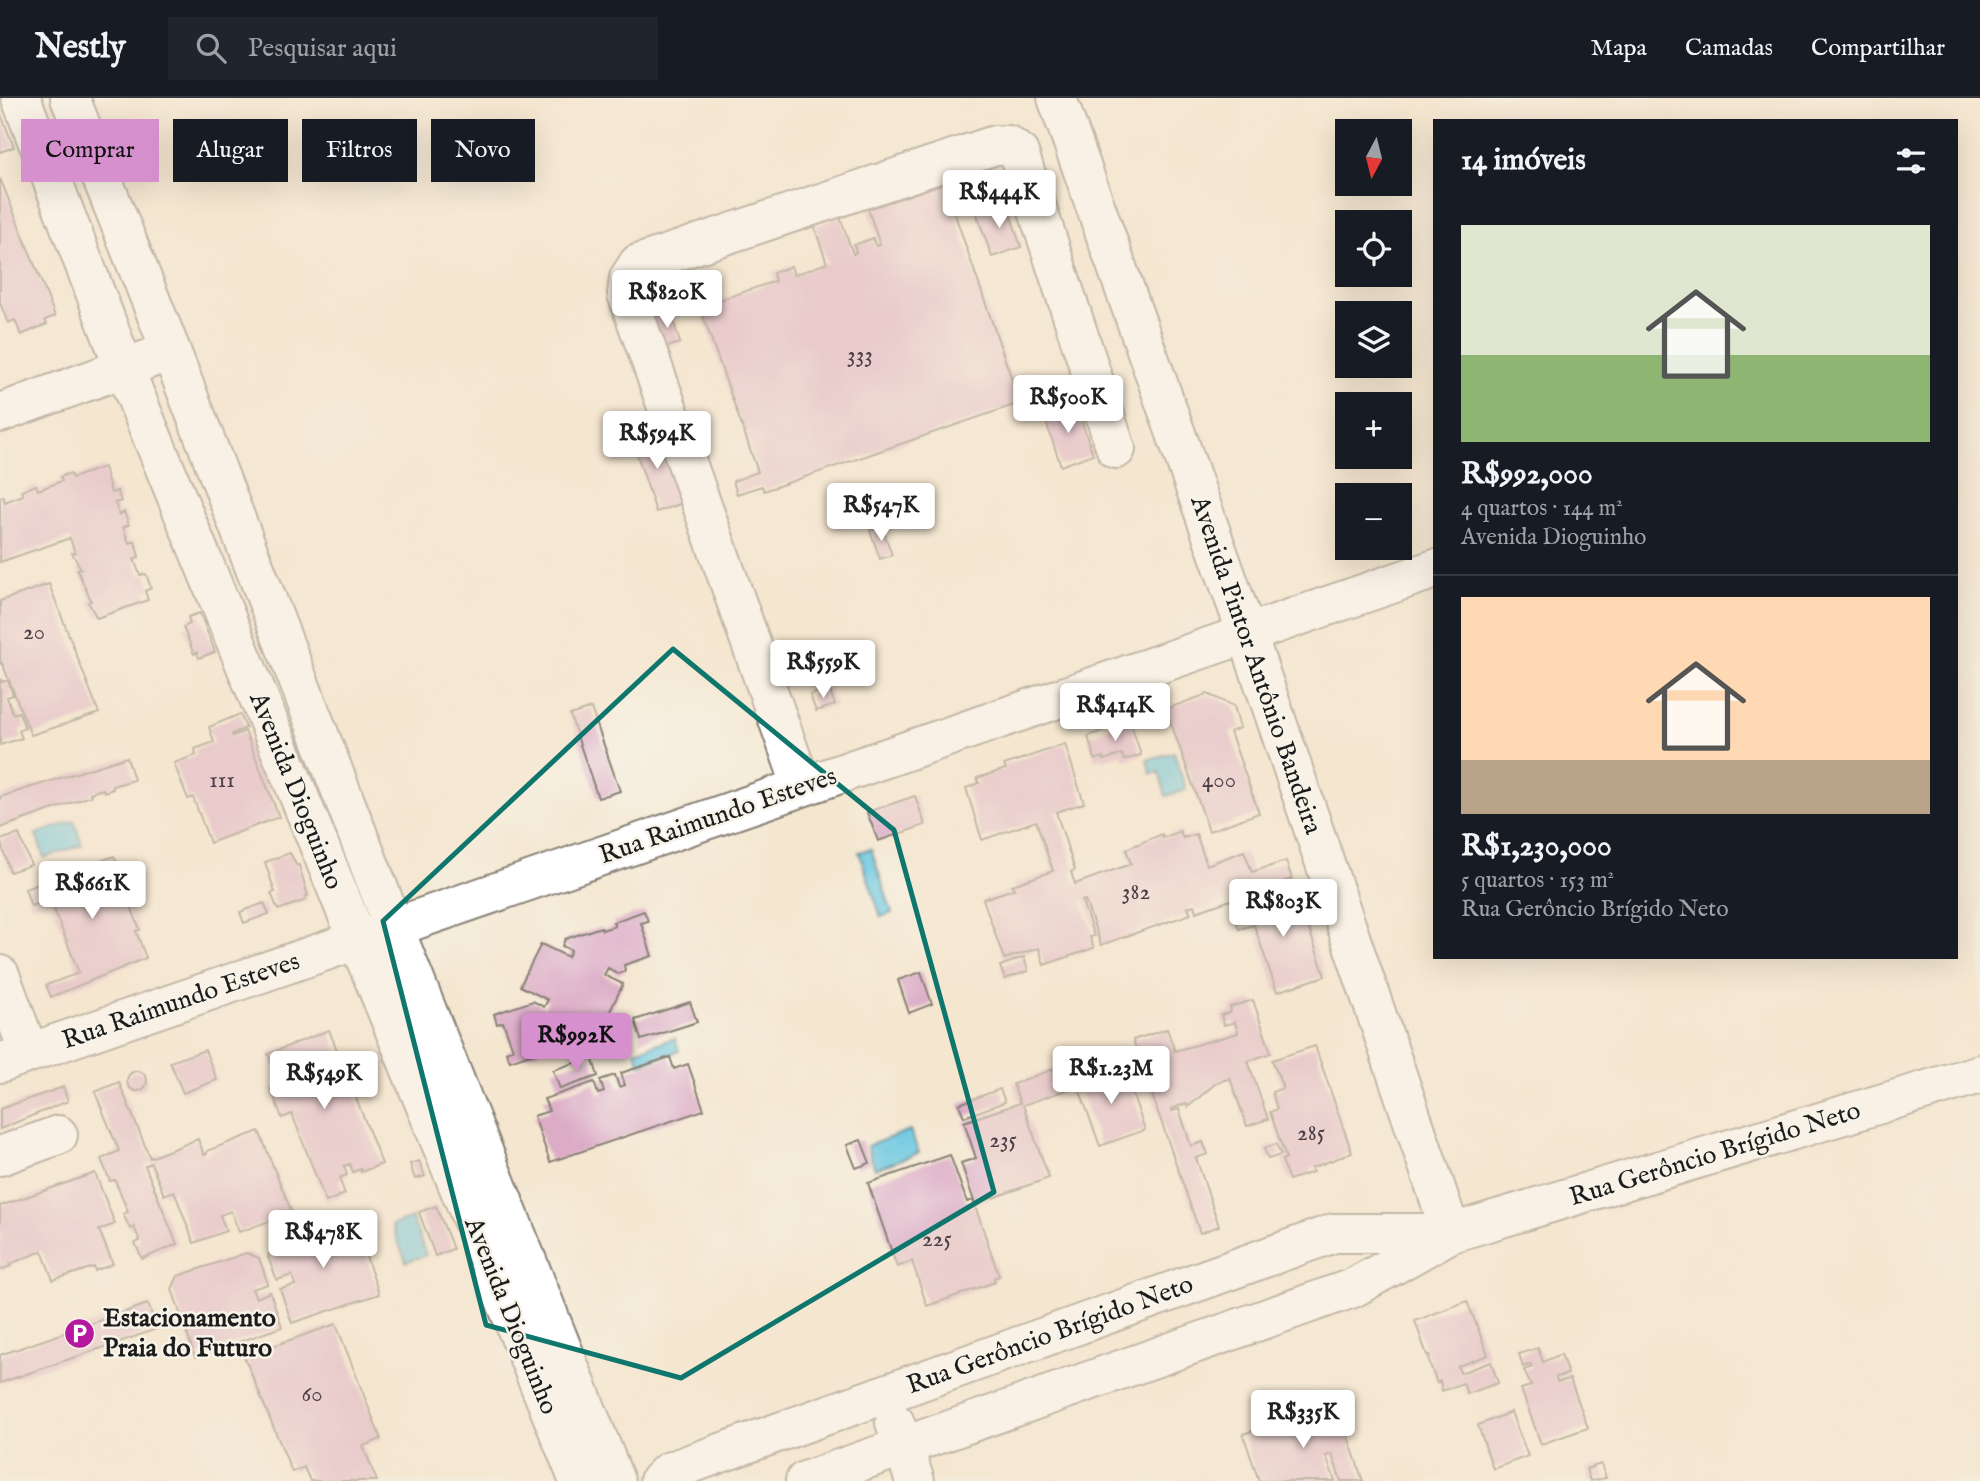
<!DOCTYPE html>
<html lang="pt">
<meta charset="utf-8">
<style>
body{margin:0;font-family:"IM FELL English",serif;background:#20242c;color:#f1f3f6;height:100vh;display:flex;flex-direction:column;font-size:26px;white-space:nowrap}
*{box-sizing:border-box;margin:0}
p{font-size:23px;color:#9ea1a6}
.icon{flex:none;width:38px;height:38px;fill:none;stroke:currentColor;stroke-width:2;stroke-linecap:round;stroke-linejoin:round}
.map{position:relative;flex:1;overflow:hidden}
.side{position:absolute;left:1433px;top:21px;width:525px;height:840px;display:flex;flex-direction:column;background:#171b24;border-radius:0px;box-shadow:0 7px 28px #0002}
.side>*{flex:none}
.hud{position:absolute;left:21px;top:21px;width:665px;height:63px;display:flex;gap:14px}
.needle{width:46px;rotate:187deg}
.buttons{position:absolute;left:1335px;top:21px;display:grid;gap:14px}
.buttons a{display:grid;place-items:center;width:77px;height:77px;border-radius:0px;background:#171b24;box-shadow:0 7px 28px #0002;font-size:35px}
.price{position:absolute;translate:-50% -60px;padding:0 16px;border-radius:7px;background:#fff;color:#222;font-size:23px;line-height:46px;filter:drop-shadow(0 2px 4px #0008)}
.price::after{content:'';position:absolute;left:50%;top:42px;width:21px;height:16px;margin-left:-10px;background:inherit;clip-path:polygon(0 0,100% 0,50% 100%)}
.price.selected{background:#d690ce;color:#111}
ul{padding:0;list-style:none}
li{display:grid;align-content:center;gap:14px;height:371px;padding:0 28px}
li+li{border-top:2px solid #363941}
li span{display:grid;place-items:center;height:217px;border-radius:0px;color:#555}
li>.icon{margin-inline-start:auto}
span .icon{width:126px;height:126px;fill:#fffc;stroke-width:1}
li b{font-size:30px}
h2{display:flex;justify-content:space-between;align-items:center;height:84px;padding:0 28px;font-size:30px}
.tag{padding:0 24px;border-radius:0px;background:#171b24;box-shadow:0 7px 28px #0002;font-size:24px;line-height:63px}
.tag.selected{background:#d690ce;color:#111}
header{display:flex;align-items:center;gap:42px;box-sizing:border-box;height:98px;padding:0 35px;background:#171b24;border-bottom:2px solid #363941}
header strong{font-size:33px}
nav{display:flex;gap:38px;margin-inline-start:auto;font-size:24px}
.search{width:490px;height:63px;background:#20242c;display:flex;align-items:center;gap:18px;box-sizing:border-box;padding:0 24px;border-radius:0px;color:#9ea1a6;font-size:26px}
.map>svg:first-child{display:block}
</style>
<header>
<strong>Nestly</strong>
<div class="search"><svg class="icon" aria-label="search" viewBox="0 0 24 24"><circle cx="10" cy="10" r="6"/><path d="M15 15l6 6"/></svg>Pesquisar aqui</div>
<nav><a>Mapa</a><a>Camadas</a><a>Compartilhar</a></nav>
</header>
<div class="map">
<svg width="1980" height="1383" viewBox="0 0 1980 1383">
<rect width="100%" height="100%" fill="#f7f3e8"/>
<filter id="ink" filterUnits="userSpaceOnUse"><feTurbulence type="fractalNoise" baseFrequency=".0143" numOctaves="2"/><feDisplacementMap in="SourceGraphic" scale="14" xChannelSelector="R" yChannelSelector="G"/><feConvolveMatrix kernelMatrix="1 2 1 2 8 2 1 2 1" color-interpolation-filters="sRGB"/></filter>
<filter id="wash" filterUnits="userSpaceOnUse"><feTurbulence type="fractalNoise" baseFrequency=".00686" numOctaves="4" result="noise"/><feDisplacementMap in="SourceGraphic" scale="28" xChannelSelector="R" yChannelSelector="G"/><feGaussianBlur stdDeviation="1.57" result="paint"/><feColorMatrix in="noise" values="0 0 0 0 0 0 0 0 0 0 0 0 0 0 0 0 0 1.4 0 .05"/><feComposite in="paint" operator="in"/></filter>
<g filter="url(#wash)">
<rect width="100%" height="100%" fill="#f4e6cf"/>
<path fill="#62c5e0" stroke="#3f707e" stroke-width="2" d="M1174,654L1186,692L1166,698L1159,674L1151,676L1147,662Z
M74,723L82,747L44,760L36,736Z
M871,751L892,815L881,819L859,754Z
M675,940L679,953L640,966L635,953Z
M910,1032L919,1055L875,1071L867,1048Z
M412,1120L426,1157L406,1164L392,1127Z"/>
<g id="blocks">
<path fill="#dcacc7" d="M0,14L14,49L0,54Z
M0,80L55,218L45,222L47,226L21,237L15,222L8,225L0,205Z
M944,85L1020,305L764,393L762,388L737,396L733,383L758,374L700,209L775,183L773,175L791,168L794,177L827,165L814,128L840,119L853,156L856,154L854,147L873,140L876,148L880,147L868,111Z
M1007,106L1021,149L992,159L976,114Z
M671,214L680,245L663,250L653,219Z
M1076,307L1093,356L1061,368L1044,318Z
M658,332L683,405L656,414L632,341Z
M104,369L111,395L117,393L121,403L115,405L119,417L124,414L129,427L123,429L129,445L135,443L139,459L134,461L140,477L146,476L151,490L145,493L148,502L97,520L88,504L91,503L77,471H81L72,455H75L70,440L0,464V399L3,398L5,404L23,397L21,393L36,387L38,392L62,383L60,379L70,375L72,380Z
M882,429L892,457L880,461L870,432Z
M49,486L99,615L31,637L2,565L0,566V503Z
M200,515L215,554L199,560L197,554L194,556L183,529L190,526L188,519Z
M0,580L2,584L8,582L13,597L7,599L13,616L19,614L25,630L19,632L22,640L0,647Z
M829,590L835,607L816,613L810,597Z
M1207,596L1234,608L1240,630L1230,634L1259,715L1209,733L1166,611Z
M591,610L620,693L598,700L570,617Z
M240,616L246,630L232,636L233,638L245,633L279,719L210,745L193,699L188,701L174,665L196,657L195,651L214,644L209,629Z
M1130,623L1141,657L1124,662L1122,656L1104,662L1103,659L1095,662L1088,638Z
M1065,646L1084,705L1056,714L1075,772L1071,774L1075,786L1131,766L1126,751L1162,736L1163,740L1180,733L1183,740L1196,736L1207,767L1244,753L1252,774L1286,763L1292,781L1196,814L1194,807L1188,809L1191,816L1101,847L1085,802L1082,803L1094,838L1090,839L1094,850L1044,867L1039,850L1004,861L983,801L1014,791L1012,787L1053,773L1036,723L982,742L966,690L979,685L977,680L1006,671L1004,667Z
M127,659L134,682L112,688L113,691L104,694L103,691L90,695L91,698L0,730V699Z
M915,698L925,727L878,743L867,714Z
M19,736L31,767L10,774L0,742Z
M290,755L297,768L299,767L308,798L305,799L306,802L278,812L271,795L275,794L265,764Z
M114,758L121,774L118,775L140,832L136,833L146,860L51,899L46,887L79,875L50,801L31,808L25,791Z
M1295,790L1325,878L1277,894L1254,827L1239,831L1232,812Z
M264,805L269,816L244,825L240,814Z
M644,813L648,823L641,825L652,858L624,867L625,873L618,876L608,870L604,877L623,886L602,930L583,920L580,927L591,933L538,950L539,953L510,963L506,954L513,951L503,924L497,926L494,916L533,903L544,909L548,902L520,888L541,846L568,859L571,852L562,848L565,841L601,829L602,832L615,828L613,824Z
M1024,859L1028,873L1005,881L1000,868Z
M921,874L932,906L909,915L898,882Z
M1253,902L1271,955L1248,963L1268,1021L1247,1028L1230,980L1216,985L1188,1009L1187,1005L1171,1011L1172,1013L1179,1011L1191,1048L1203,1044L1208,1056L1196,1060L1219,1128L1200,1135L1133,942L1167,931L1175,953L1238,935L1235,924L1224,927L1221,917L1231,914L1230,909Z
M690,904L697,924L641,942L635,922Z
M329,932L382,1066L361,1074V1071L353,1074L350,1066L344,1068L347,1077L341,1079L340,1083L345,1096L326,1104L292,1016L282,1020L271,991L281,987L268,956Z
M1315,948L1352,1055L1311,1070L1313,1074L1289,1082L1282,1062L1286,1060L1270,1014L1277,1011L1272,994L1283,990L1272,962Z
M205,952L217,982L183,995L170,964Z
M1104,954L1108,967L1087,975L1082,961Z
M592,959L598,978L560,991L553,972Z
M670,959L674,971L688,966L704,1012L550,1064L534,1018L549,1013L544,1001L594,984L598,996L604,994L600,982L615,977L619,989L625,987L621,975Z
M1061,968L1069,991L1023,1007L1049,1080L975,1106L961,1065L976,1060L964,1024L1020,1005L1013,986Z
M1123,969L1145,1032L1100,1048L1077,985Z
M127 983a10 10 0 1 1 20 0a10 10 0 1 1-20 0Z
M119,984L150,1060L198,1041L204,1057L207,1056V1053L259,1033L292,1115L239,1134L231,1113L220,1117L226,1133L194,1145L174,1093L164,1097L151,1065L145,1068L177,1146L142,1161L135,1145L140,1143L134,1129L130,1131L123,1116L128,1114L115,1082L110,1083L101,1061L119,1053L95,994Z
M63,989L68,1003L0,1031V1011Z
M1000,991L1005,1004L964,1019L959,1006Z
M861,1042L870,1065L856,1070L847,1047Z
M1276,1046L1281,1057L1268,1061L1264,1050Z
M950,1057L967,1104L973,1102L999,1178L994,1180L995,1184L927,1208L912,1163L897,1169L868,1085Z
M419,1063L425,1078L415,1081L410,1066Z
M95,1075L115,1126L99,1132L113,1166L95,1173L94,1169L53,1182L42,1153L10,1166L11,1168L0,1172V1108Z
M436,1108L453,1151L435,1158L419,1114Z
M352,1118L379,1196L292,1225L280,1191L295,1187L292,1177L277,1182L268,1159L274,1145Z
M246,1155L259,1160L268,1186L252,1191L256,1200L270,1194L282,1229L195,1259L172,1191L178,1178Z
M1467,1203L1488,1257L1458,1268L1460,1275L1491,1264L1498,1285L1467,1296L1463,1285L1442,1293L1440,1283L1437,1285L1428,1261L1430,1260L1429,1257H1427L1415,1223Z
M148,1206L157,1231L0,1285V1257Z
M336,1226L381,1341L363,1348L377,1383H310L304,1369L292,1374L244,1258Z
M1538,1250L1543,1264L1561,1256L1568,1276L1556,1279L1557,1284L1570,1281L1588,1330L1541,1346L1521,1291L1531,1288L1524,1272L1532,1269L1531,1266L1523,1269L1519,1256Z
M1338,1309L1363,1383H1341L1332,1356L1326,1358L1335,1383H1259L1243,1336L1297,1318L1298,1323Z
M1511,1314L1528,1358L1493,1371L1478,1327Z
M1601,1366L1606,1380L1590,1383L1586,1371Z"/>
</g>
</g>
<g filter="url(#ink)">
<use href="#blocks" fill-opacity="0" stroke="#888176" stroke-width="2"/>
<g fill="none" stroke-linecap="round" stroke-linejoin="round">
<defs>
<path id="minor" d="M1057,0L1247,536L1451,1135
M0,315L171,253
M802,689L627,196L629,180L638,166L995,47H1008L1019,55L1116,351
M0,877L29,955
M0,965L1435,471
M0,1058L58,1037
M895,1325L915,1383
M659,1383L668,1374L1334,1135H1449
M805,1383L1353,1190L1451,1135L1980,976"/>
<path id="major" d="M21,0L124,270L579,1383
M70,0L171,253L394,830L615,1383"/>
</defs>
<use href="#minor" stroke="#888176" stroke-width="42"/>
<use href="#major" stroke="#888176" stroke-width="42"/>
<use href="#minor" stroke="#fff" stroke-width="38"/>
<use href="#major" stroke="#fff" stroke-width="38"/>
</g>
</g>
<path d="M0 0H1980V1383H0ZM673,551L894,732L994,1094L681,1280L486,1227L383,823Z" fill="#f4e6cf" fill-opacity=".55" fill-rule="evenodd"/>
<path fill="none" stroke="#0f766e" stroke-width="5" stroke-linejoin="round" d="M673,551L894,732L994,1094L681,1280L486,1227L383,823Z"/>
<defs>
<symbol id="parking-disc" viewBox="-11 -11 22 22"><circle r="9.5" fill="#b5179e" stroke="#f7f3e8"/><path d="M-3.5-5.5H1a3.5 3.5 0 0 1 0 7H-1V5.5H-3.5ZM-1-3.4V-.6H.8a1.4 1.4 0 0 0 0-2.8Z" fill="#fff"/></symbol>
</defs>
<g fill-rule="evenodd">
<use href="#parking-disc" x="62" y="1218" width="35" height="35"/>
</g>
<g text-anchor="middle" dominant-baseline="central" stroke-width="5" stroke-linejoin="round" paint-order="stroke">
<g font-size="23" fill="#4c4047">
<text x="860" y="257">333</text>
<text x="34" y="534">20</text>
<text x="222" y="682">111</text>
<text x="1219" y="682">400</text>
<text x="1136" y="794">382</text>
<text x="1311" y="1035">285</text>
<text x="1003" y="1042">235</text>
<text x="937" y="1141">225</text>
<text x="312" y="1296">60</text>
</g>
<g font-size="26" fill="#1c1c1c" stroke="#f7f3e8">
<text transform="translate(1256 567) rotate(71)">Avenida Pintor Antônio Bandeira</text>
<text transform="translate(296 693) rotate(68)">Avenida Dioguinho</text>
<text transform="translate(718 718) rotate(-19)">Rua Raimundo Esteves</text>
<text transform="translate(181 903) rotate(-19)">Rua Raimundo Esteves</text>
<text transform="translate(1715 1056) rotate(-17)">Rua Gerôncio Brígido Neto</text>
<text transform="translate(511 1218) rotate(68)">Avenida Dioguinho</text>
<text transform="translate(1050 1237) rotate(-20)">Rua Gerôncio Brígido Neto</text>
</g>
<g font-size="26" font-weight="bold" fill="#1c1c1c" stroke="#f7f3e8" text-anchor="start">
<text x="103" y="1220">Estacionamento<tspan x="103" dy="30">Praia do Futuro</tspan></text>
</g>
</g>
</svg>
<div class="buttons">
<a><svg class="needle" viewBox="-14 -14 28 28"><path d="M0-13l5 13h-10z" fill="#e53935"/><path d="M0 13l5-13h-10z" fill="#9ea1a6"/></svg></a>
<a><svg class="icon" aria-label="locate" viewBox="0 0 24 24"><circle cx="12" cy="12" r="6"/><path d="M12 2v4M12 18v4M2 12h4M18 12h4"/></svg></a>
<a><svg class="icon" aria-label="layers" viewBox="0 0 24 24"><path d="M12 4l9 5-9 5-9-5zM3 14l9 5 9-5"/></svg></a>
<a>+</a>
<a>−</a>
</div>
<b class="price" style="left:999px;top:132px">R$444K</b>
<b class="price" style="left:667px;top:232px">R$820K</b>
<b class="price" style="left:1068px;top:337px">R$500K</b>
<b class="price" style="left:657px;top:373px">R$594K</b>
<b class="price" style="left:881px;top:445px">R$547K</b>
<b class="price" style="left:823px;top:602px">R$559K</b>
<b class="price" style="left:1115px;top:645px">R$414K</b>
<b class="price" style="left:92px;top:823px">R$661K</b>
<b class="price" style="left:1283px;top:841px">R$803K</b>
<b class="price selected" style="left:576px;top:975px">R$992K</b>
<b class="price" style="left:1111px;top:1008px">R$1.23M</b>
<b class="price" style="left:324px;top:1013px">R$549K</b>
<b class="price" style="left:323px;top:1172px">R$478K</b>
<b class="price" style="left:1303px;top:1352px">R$335K</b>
<div class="hud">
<a class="tag selected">Comprar</a>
<a class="tag">Alugar</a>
<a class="tag">Filtros</a>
<a class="tag">Novo</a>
</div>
<section class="side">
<h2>14 imóveis<svg class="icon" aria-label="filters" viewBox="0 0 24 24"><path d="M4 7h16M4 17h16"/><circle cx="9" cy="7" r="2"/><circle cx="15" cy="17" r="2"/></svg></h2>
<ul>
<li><span style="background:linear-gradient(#dfe7d0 60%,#8fb573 0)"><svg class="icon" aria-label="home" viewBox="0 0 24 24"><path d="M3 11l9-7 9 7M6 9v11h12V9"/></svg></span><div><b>R$992,000</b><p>4 quartos · 144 m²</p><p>Avenida Dioguinho</p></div></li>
<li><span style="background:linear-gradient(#ffd9b3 75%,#b9a48a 0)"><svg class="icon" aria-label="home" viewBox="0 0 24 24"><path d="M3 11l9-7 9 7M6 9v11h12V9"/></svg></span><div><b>R$1,230,000</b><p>5 quartos · 153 m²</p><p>Rua Gerôncio Brígido Neto</p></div></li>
</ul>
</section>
</div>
